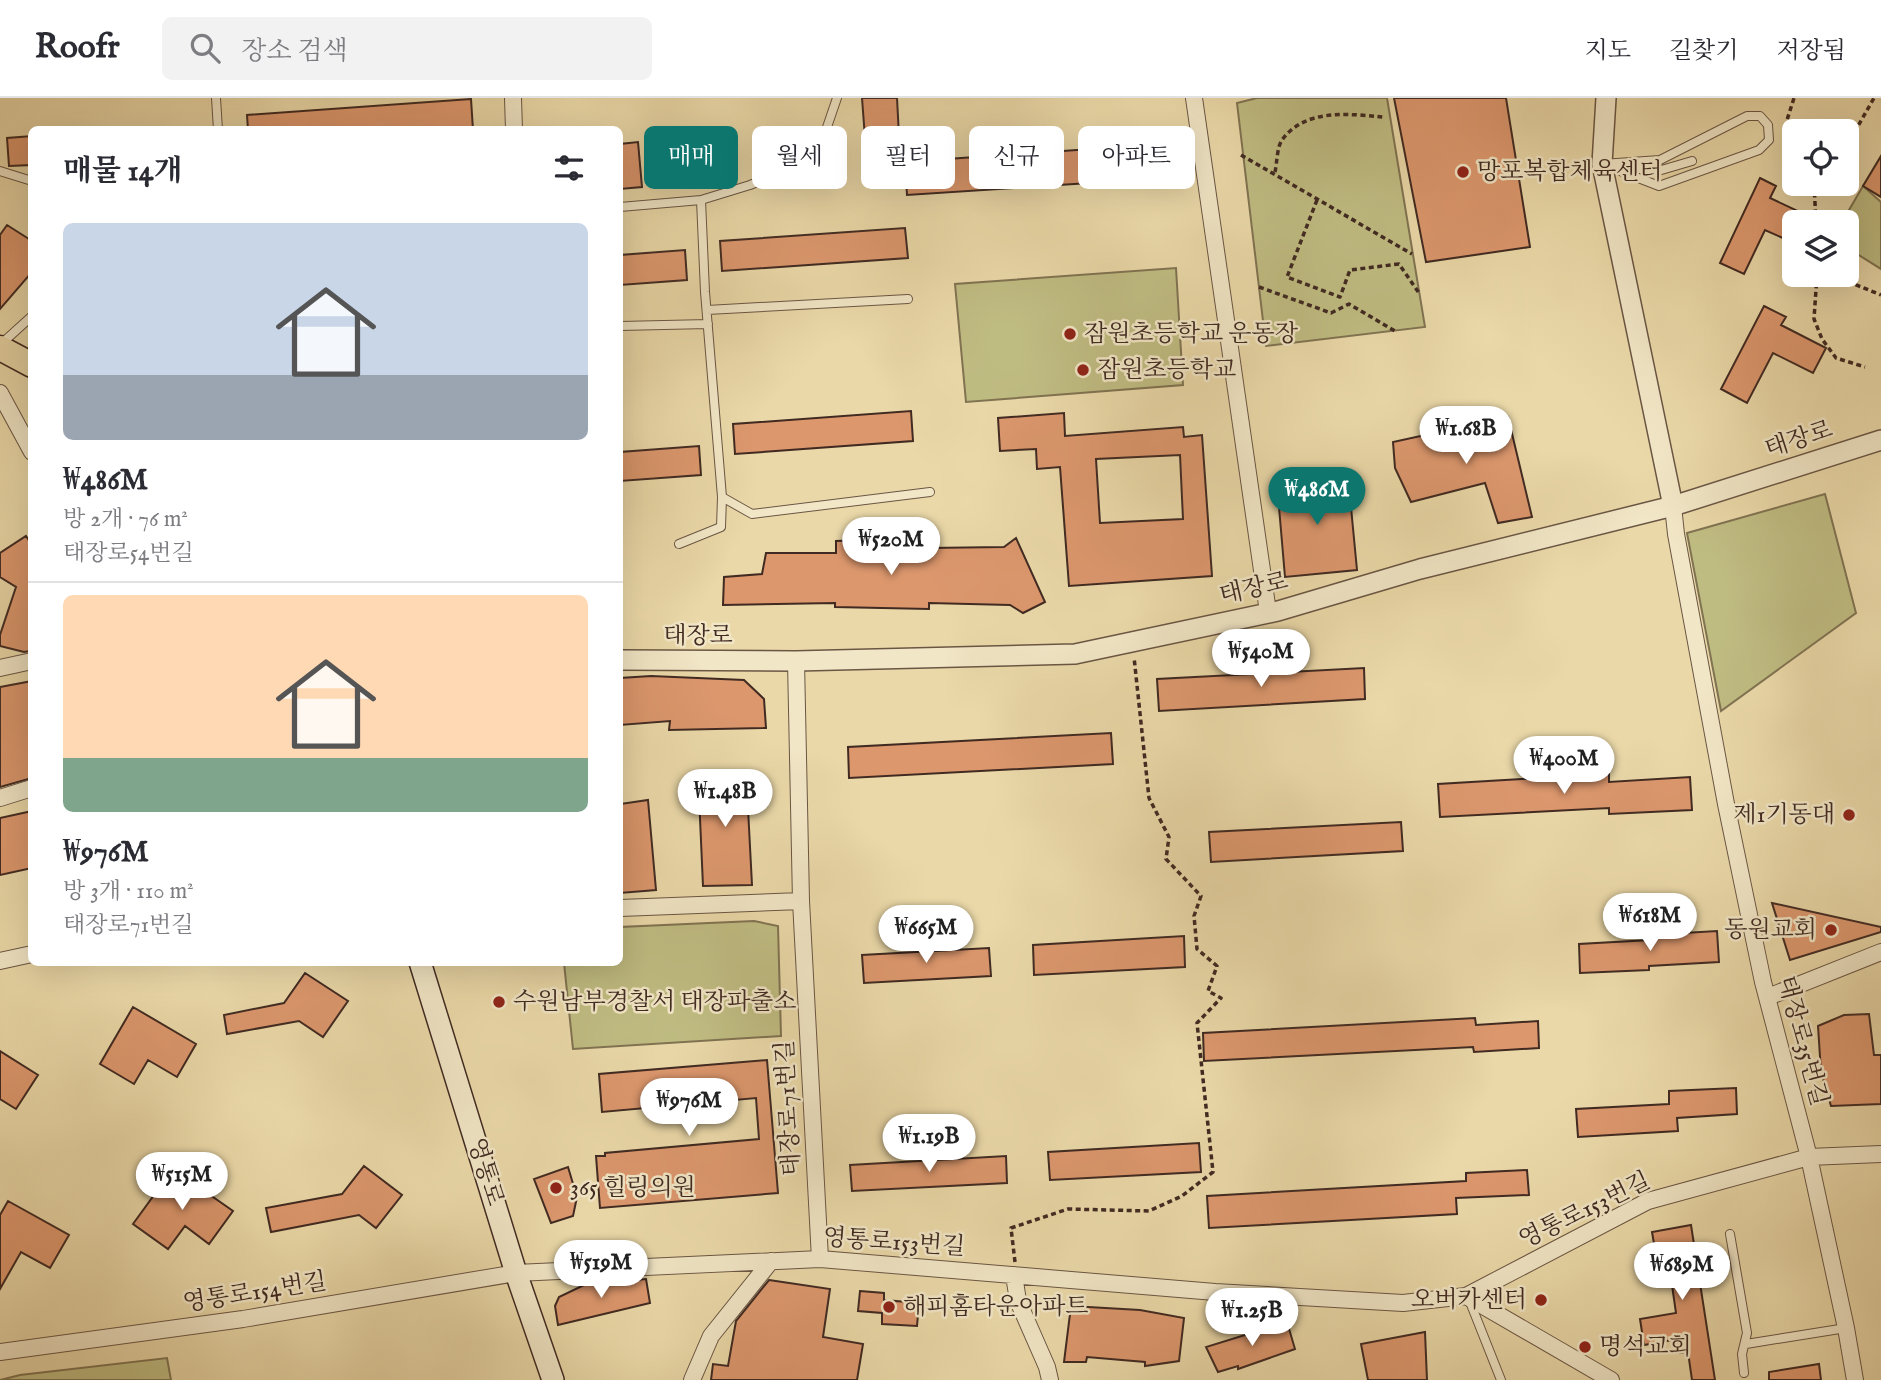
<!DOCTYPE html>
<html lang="ko">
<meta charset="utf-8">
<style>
body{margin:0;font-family:"IM FELL English","Noto Serif KR",serif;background:#f2f2f3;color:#2b2b33;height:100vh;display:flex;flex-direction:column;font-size:26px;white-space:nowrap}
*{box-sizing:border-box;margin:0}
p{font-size:23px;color:#7c7c81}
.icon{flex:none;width:38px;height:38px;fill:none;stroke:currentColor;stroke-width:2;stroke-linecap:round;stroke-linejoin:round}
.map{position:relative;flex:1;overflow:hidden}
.side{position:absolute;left:28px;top:28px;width:595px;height:840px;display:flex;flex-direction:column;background:#fff;border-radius:10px;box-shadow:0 7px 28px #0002}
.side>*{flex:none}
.guide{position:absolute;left:644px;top:28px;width:665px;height:63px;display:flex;gap:14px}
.controls{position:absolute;left:1782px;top:21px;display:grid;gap:14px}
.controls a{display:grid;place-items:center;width:77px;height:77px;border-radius:10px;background:#fff;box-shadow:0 7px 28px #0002;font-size:35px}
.price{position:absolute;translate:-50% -60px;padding:0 16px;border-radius:24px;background:#fff;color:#222;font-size:23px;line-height:46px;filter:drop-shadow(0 2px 4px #0008)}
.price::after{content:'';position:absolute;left:50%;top:42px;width:21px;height:16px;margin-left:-10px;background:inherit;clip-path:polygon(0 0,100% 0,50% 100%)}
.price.on{background:#0f766e;color:#fff}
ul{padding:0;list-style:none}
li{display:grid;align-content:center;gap:14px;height:371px;padding:0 35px}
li+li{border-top:2px solid #e1e1e2}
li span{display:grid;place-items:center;height:217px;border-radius:10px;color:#555}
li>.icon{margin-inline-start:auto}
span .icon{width:126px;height:126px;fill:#fffc;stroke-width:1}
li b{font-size:30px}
h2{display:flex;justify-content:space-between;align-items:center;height:84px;padding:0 35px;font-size:30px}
.pill{padding:0 24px;border-radius:10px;background:#fff;box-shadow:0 7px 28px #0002;font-size:24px;line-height:63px}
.pill.on{background:#0f766e;color:#fff}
header{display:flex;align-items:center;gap:42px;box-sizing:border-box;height:98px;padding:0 35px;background:#fff;border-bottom:2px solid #e1e1e2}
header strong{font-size:33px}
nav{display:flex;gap:38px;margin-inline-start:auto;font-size:24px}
.search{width:490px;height:63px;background:#f2f2f3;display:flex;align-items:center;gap:18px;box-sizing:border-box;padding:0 24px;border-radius:10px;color:#7c7c81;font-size:26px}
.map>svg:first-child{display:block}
</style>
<header>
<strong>Roofr</strong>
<div class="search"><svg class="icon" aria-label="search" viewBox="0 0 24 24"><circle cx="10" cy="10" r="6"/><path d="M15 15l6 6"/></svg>장소 검색</div>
<nav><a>지도</a><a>길찾기</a><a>저장됨</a></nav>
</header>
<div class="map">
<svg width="1881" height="1282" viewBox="0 0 1881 1282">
<rect width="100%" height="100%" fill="#ead8a8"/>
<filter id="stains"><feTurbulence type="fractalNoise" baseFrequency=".00286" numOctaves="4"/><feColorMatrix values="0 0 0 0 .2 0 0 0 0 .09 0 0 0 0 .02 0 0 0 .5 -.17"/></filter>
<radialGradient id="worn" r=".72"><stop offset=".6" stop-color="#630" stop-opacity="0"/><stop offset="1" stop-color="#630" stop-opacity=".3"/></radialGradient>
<path fill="#bfbc82" stroke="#807352" stroke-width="2" d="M1257,0H1387L1425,229L1266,248L1237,5Z
M1863,88L1881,104V171L1846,149V124H1842Z
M1176,170L1183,287L966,304L955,186Z
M1825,396L1856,515L1721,613L1687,435Z
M754,823L778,828L781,938L573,951L564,865L620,864V829Z
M167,1260L171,1282H0L20,1277Z"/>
<path fill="#dc976d" stroke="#402a22" stroke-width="2" fill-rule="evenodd" d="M862,0H897L899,38L865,40Z
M1394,0H1506L1530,149L1426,164Z
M471,1L473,32H248L247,17Z
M32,38V67L9,68L7,40Z
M638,44L642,89L620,91V46Z
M1148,47L1151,81L907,97L905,64Z
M1881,58V99L1863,88Z
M1760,80L1776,88L1770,100L1821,124H1794V145L1765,132L1744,176L1720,165Z
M7,127L32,143V174L0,211V137Z
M905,130L908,160L722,173L720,143Z
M685,152L687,182L620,187V157Z
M1764,208L1786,219L1781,227L1826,250L1813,275L1773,255L1747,305L1721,291Z
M911,313L913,343L735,356L733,326Z
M1064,315L1065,338L1183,329L1184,339L1202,337L1212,478L1069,488L1060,369L1037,371L1036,351L1000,353L998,320ZM1180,357L1183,421L1100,425L1096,361Z
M1508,319L1532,419L1498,425L1485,385L1411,404L1395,370L1393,344Z
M699,348L701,377L620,383V354Z
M1348,378L1357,472L1285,479L1277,386Z
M26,438L32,447V547L30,553L24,554L0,548V537L16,489L0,479V455Z
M927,440V450L1004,449L1016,440L1045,504L1023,515L1010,507L929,505V511L835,509V505L723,507L724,479L762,476L766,455H836V443Z
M1364,570L1365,601L1159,613L1157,581Z
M651,578L744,582L764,601L766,630L669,632L670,623L620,627V580Z
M32,583V680L0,689V589Z
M1111,635L1113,666L849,680L848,649Z
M746,672L752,787L703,788L698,675Z
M1609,676V684L1690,679L1692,712L1609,716V710L1440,719L1438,686Z
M648,702L656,792L620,795V706Z
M32,713V770L0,777V720Z
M1401,724L1403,753L1211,764L1209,734Z
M1772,805L1881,829V834L1790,862Z
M1717,833L1719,864L1649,868V872L1580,875L1579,846L1650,842V837Z
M1184,838L1185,869L1034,877L1033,847Z
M989,850L991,878L864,885L862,857Z
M305,875L348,903L323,939L299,923L227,936L224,917L284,905Z
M133,909L196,946L177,979L148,962L134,986L100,966Z
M1869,916L1874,957H1881V1006L1831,1008L1821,974L1818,928L1844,917Z
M1475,920L1476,927L1538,923L1539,950L1474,954L1473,949L1204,963L1203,935Z
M0,953L38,977L16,1011L0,1001Z
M767,962L778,1095L600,1110L596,1058H605V1055L759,1041L756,1000L602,1014L599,976Z
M1736,990L1737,1016L1677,1020L1678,1033L1578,1039L1576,1011L1669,1006V993Z
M1199,1045L1201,1074L1050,1082L1048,1054Z
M1006,1058L1007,1085L852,1093L850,1067Z
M364,1068L402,1097L376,1130L359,1117L271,1134L266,1110L342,1096Z
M568,1069L577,1099L573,1118L551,1125L534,1081Z
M173,1071L233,1113L209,1146L185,1128L168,1151L133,1126Z
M1527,1072L1529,1097L1456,1100L1457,1116L1209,1130L1207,1098L1466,1083V1075Z
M8,1103L69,1137L50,1170L21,1154L0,1191V1117Z
M1691,1127L1715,1282H1692L1688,1254L1680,1255L1678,1241L1644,1247L1640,1221L1676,1215L1670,1173L1659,1175L1652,1134Z
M646,1181L650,1205L558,1227L555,1208L559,1199L584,1187Z
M769,1182L830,1191L823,1239L863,1246L857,1282H711L713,1266L728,1268L736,1223Z
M860,1193L884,1195V1202L919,1205L917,1228L882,1226V1215L858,1213Z
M1071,1208L1140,1212L1184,1220L1179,1263L1145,1268V1264L1087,1259L1086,1264H1064Z
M1287,1224L1295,1251L1238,1271V1268L1218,1274L1206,1249Z
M1425,1234L1427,1282H1368L1361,1246Z
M1819,1266L1821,1282H1769V1274Z"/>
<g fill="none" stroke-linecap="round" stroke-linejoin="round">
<defs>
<path id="service" d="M216,0L218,32
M1747,18H1760L1768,27L1769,42L1759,52L1659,88L1602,66L1660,62Z
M1622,69L1658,73L1692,63
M0,73L32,83
M620,109L701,102L750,87L797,68L825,35L837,0
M707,212L908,201
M620,228L708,226
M0,247L32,218
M722,399L752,416L930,394
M679,446L721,429L722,399L705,194L701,102
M1730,1136L1747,1235L1742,1256L1744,1275
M1470,1204L1501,1282
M1746,1246L1846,1230"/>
<path id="minor" d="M513,0L514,32
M1194,0L1268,514
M0,295L32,354
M1673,408L1676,436L1726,706L1763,884L1809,1059L1846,1230L1855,1282
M796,563L801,803L820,1161
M0,570L32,563
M0,700L32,690
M620,810L801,803
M0,863L32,856
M1768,899L1881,854
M1014,1177L1018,1203L1047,1269L1050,1282
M1466,1198L1611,1282
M0,1254L243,1221L516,1175L820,1161L1215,1194L1403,1205L1466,1198L1648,1103L1809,1059L1881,1056
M692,1282L711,1238L771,1163"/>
<path id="tertiary" d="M1606,0L1602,66L1673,408
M620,562L796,563L1075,556L1278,513L1420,471L1673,408L1881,342"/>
<path id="secondary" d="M420,864L516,1175L553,1282"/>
<path id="primary" d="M0,250L32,267"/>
</defs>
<use href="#service" stroke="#6a5644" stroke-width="10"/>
<use href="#minor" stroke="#6a5644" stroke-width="18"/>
<use href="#tertiary" stroke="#6a5644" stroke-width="22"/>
<use href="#secondary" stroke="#402a22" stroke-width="24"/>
<use href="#primary" stroke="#402a22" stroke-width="27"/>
<path stroke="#402a22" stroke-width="3.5" stroke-dasharray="5 3.5" stroke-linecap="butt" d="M1846,49L1874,0
M1241,57L1412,156
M1794,61L1785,46L1787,22L1794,0
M1275,74C1277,65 1277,49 1282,42C1305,10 1349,16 1383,19
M1814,86L1816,124
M1317,102L1287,179L1340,199L1350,172L1399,166L1419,195
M1817,177L1814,221L1822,241L1836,260L1865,269
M1832,177L1881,197
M1259,189L1331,215L1349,206L1395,233
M1015,1164L1011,1130L1068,1111L1149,1113L1182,1098L1213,1074L1197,925L1221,900L1208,893L1217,868L1197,851L1194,818L1201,798L1166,761L1169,739L1149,700L1134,559"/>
<use href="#service" stroke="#f1e6c6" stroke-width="8"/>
<use href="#minor" stroke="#f1e6c6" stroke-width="16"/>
<use href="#tertiary" stroke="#f1e6c6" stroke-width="19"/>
<use href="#secondary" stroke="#f1e6c6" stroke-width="21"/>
<use href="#primary" stroke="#ead8a8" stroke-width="24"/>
</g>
<g fill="#8f2418" stroke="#f1e6c6" stroke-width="2.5">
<circle cx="1463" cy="74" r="7"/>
<circle cx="1070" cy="236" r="7"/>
<circle cx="1083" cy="272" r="7"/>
<circle cx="1849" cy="717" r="7"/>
<circle cx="1831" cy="832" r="7"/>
<circle cx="499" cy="904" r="7"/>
<circle cx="556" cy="1090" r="7"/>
<circle cx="1541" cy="1202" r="7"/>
<circle cx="889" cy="1209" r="7"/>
<circle cx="1585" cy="1249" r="7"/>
</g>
<g text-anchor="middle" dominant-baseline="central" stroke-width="5" stroke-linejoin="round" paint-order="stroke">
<g font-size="24" fill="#402a22" stroke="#f1e6c6" text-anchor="start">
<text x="1477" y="74">망포복합체육센터</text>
<text x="1084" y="236">잠원초등학교 운동장</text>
<text x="1097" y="272">잠원초등학교</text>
<text x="1835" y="717" text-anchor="end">제1기동대</text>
<text x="1817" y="832" text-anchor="end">동원교회</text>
<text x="513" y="904">수원남부경찰서 태장파출소</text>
<text x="570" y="1090">365 힐링의원</text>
<text x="1527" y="1202" text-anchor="end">오버카센터</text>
<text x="903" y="1209">해피홈타운아파트</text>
<text x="1599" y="1249">명석교회</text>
</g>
<g font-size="24" fill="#402a22" stroke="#f1e6c6">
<text transform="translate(1799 342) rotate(-18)">태장로</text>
<text transform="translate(1254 491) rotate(-13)">태장로</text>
<text x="698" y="538">태장로</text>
<text transform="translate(1802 943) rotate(75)">태장로35번길</text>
<text transform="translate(789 1010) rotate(-93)">태장로71번길</text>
<text transform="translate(485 1074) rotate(73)">영통로</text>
<text transform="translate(1585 1113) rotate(-26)">영통로153번길</text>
<text transform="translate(894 1145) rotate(4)">영통로153번길</text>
<text transform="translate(255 1195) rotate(-9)">영통로154번길</text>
</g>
</g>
<rect width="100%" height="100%" filter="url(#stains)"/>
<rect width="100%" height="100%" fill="url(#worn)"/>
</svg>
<div class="controls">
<a><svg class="icon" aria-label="locate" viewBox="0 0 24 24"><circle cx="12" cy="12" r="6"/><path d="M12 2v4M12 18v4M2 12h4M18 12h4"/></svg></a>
<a><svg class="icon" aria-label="layers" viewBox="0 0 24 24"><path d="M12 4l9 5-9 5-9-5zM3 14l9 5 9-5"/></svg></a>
</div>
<b class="price" style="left:1466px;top:368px">₩1.68B</b>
<b class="price on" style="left:1317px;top:429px">₩486M</b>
<b class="price" style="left:891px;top:479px">₩520M</b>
<b class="price" style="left:1261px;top:591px">₩540M</b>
<b class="price" style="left:1564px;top:698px">₩400M</b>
<b class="price" style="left:725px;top:731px">₩1.48B</b>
<b class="price" style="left:1650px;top:855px">₩618M</b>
<b class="price" style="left:926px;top:867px">₩665M</b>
<b class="price" style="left:689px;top:1040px">₩976M</b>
<b class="price" style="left:929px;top:1076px">₩1.19B</b>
<b class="price" style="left:182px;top:1114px">₩515M</b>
<b class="price" style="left:601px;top:1202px">₩519M</b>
<b class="price" style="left:1682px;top:1204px">₩689M</b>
<b class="price" style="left:1252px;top:1250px">₩1.25B</b>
<div class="guide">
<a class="pill on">매매</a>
<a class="pill">월세</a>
<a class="pill">필터</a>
<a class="pill">신규</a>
<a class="pill">아파트</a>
</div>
<section class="side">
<h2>매물 14개<svg class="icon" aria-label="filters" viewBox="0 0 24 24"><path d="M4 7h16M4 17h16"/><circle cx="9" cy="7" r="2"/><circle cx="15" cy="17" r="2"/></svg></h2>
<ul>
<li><span style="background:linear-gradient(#c9d6e8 70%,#9aa5b1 0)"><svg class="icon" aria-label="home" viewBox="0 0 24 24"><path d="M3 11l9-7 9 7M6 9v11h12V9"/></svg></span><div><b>₩486M</b><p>방 2개 · 76 m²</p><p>태장로54번길</p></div></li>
<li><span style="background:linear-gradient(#ffd9b3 75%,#7fa58c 0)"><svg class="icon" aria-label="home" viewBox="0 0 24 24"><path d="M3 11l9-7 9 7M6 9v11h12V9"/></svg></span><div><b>₩976M</b><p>방 3개 · 110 m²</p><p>태장로71번길</p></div></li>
</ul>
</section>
</div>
